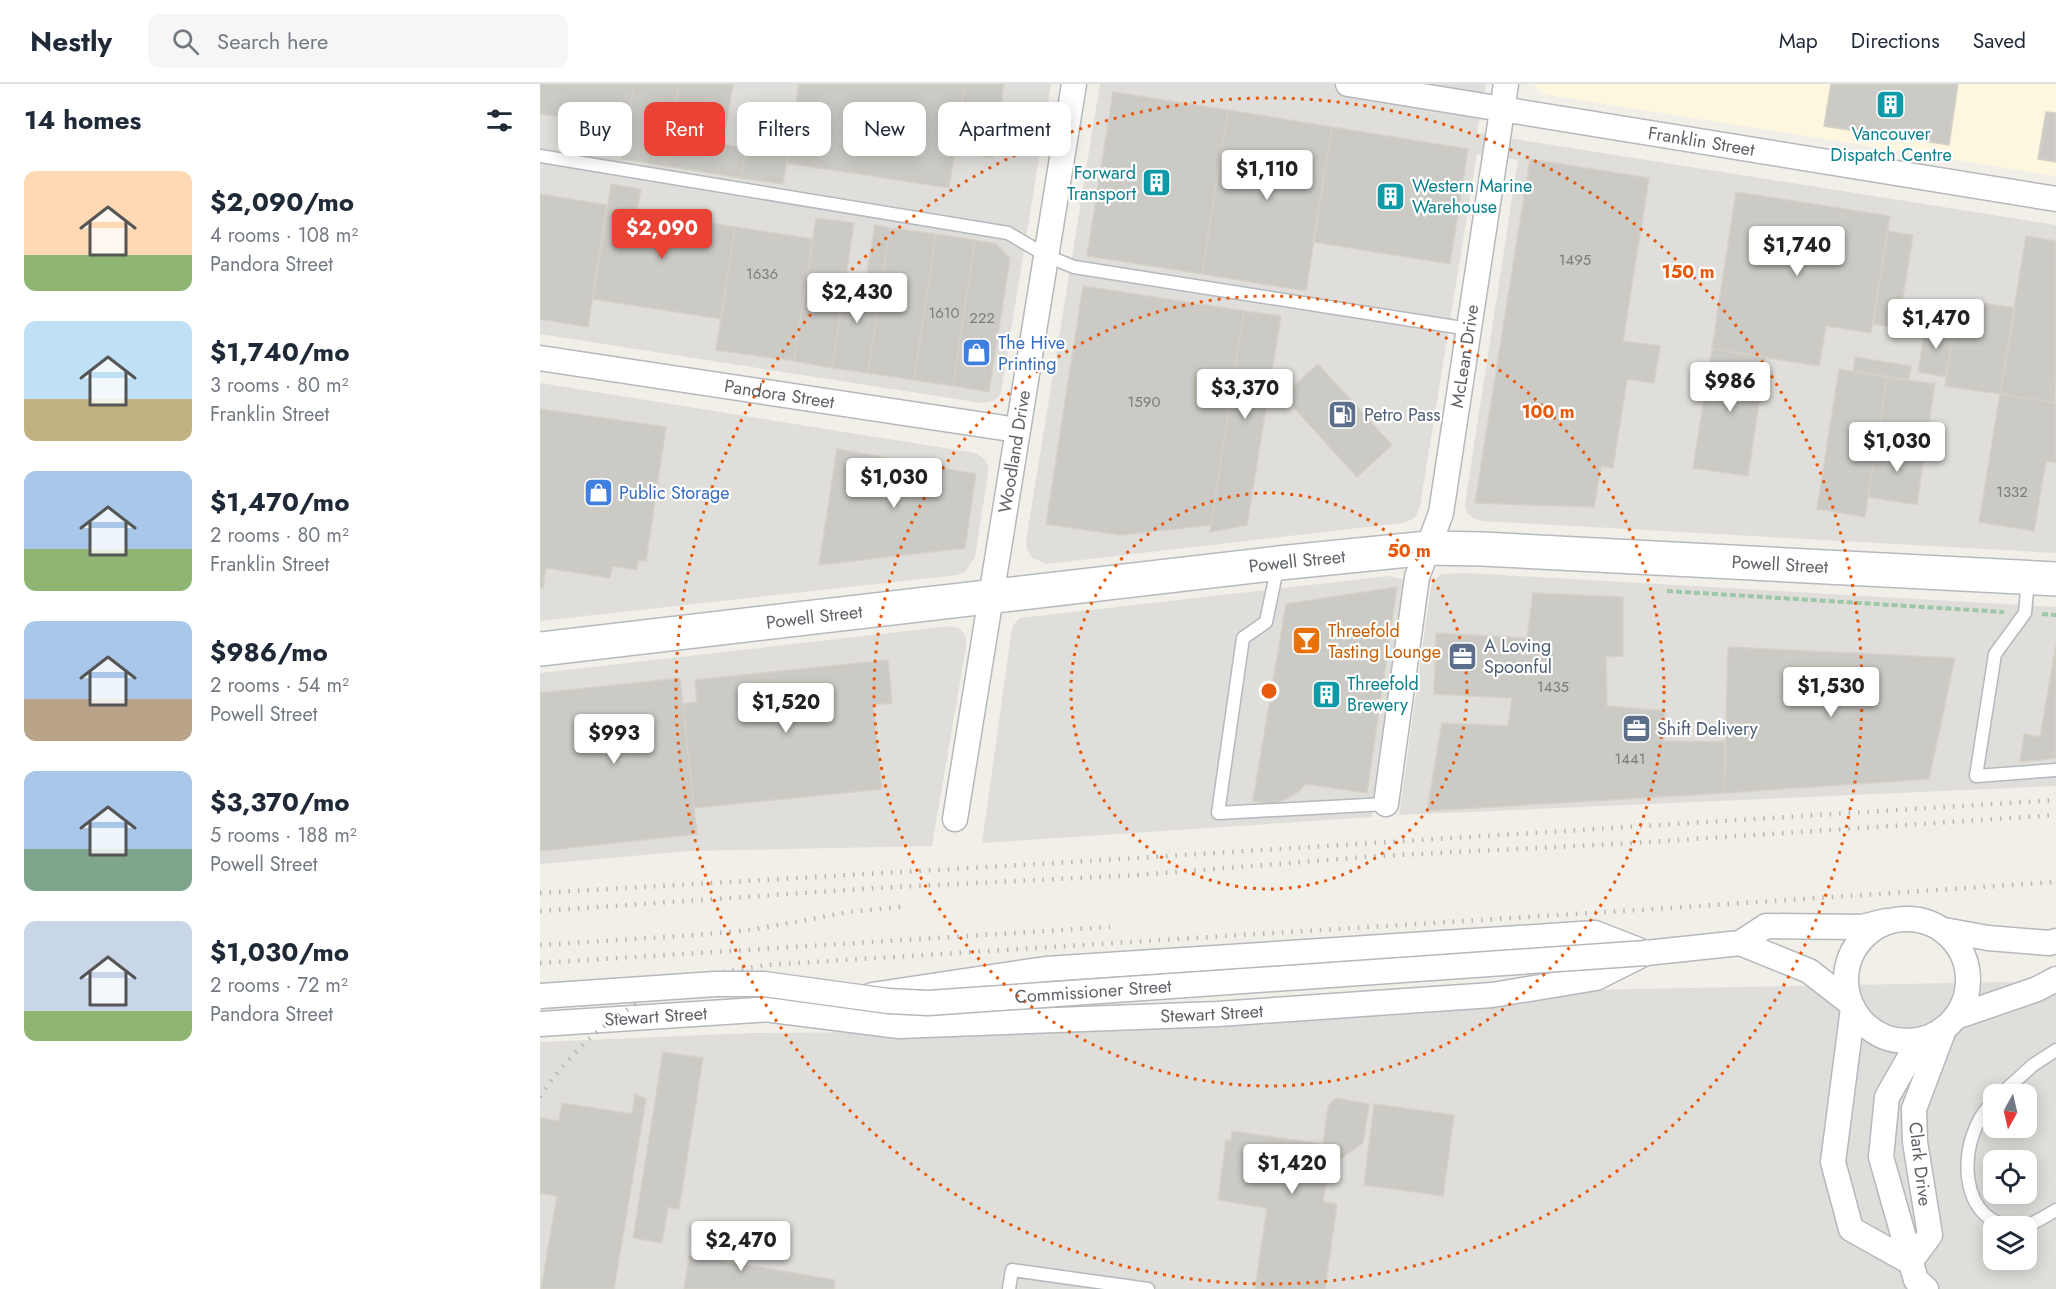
<!DOCTYPE html>
<meta charset="utf-8">
<style>
body{margin:0;font-family:Jost,sans-serif;background:#f6f6f7;color:#1f2937;height:100vh;display:flex;flex-direction:column;font-size:22px;white-space:nowrap}
*{box-sizing:border-box;margin:0}
p{font-size:20px;color:#747a83}
.icon{flex:none;width:33px;height:33px;fill:none;stroke:currentColor;stroke-width:2;stroke-linecap:round;stroke-linejoin:round}
.map{position:relative;flex:1;overflow:hidden}
.side{display:flex;flex-direction:column;background:#fff;width:540px}
.side>*{flex:none}
.top-card{position:absolute;left:18px;top:18px;width:570px;height:54px;display:flex;gap:12px}
.needle{width:39px;rotate:188deg}
.tools{position:absolute;left:1443px;top:1000px;display:grid;gap:12px}
.tools a{display:grid;place-items:center;width:54px;height:54px;border-radius:12px;background:#fff;box-shadow:0 3px 15px #0003;font-size:30px}
.price{position:absolute;translate:-50% -51px;padding:0 14px;border-radius:6px;background:#fff;color:#222;font-size:20px;line-height:39px;filter:drop-shadow(0 2px 3px #0008)}
.price::after{content:'';position:absolute;left:50%;top:36px;width:18px;height:14px;margin-left:-9px;background:inherit;clip-path:polygon(0 0,100% 0,50% 100%)}
.price.current{background:#ea4335;color:#fff}
ul{padding:0;list-style:none}
li{display:flex;align-items:center;gap:18px;height:150px;padding:0 24px}
li span{display:grid;place-items:center;flex:none;width:168px;height:120px;border-radius:12px;color:#555}
li>.icon{margin-inline-start:auto}
span .icon{width:72px;height:72px;fill:#fffc;stroke-width:1}
li b{font-size:26px}
h2{display:flex;justify-content:space-between;align-items:center;height:72px;padding:0 24px;font-size:26px}
.chip{padding:0 21px;border-radius:12px;background:#fff;box-shadow:0 3px 15px #0003;font-size:21px;line-height:54px}
.chip.current{background:#ea4335;color:#fff}
header{display:flex;align-items:center;gap:36px;box-sizing:border-box;height:84px;padding:0 30px;background:#fff;border-bottom:2px solid #e0e1e3}
header strong{font-size:28px}
nav{display:flex;gap:33px;margin-inline-start:auto;font-size:21px}
.search{width:420px;height:54px;background:#f6f6f7;display:flex;align-items:center;gap:15px;box-sizing:border-box;padding:0 21px;border-radius:12px;color:#747a83;font-size:22px}
main{display:flex;flex:1;min-height:0}
.map>svg:first-child{display:block}
</style>
<header>
<strong>Nestly</strong>
<div class="search"><svg class="icon" aria-label="search" viewBox="0 0 24 24"><circle cx="10" cy="10" r="6"/><path d="M15 15l6 6"/></svg>Search here</div>
<nav><a>Map</a><a>Directions</a><a>Saved</a></nav>
</header>
<main>
<section class="side">
<h2>14 homes<svg class="icon" aria-label="filters" viewBox="0 0 24 24"><path d="M4 7h16M4 17h16"/><circle cx="9" cy="7" r="2"/><circle cx="15" cy="17" r="2"/></svg></h2>
<ul>
<li><span style="background:linear-gradient(#ffd9b3 70%,#8fb573 0)"><svg class="icon" aria-label="home" viewBox="0 0 24 24"><path d="M3 11l9-7 9 7M6 9v11h12V9"/></svg></span><div><b>$2,090/mo</b><p>4 rooms · 108 m²</p><p>Pandora Street</p></div></li>
<li><span style="background:linear-gradient(#bfe0f5 65%,#c2b280 0)"><svg class="icon" aria-label="home" viewBox="0 0 24 24"><path d="M3 11l9-7 9 7M6 9v11h12V9"/></svg></span><div><b>$1,740/mo</b><p>3 rooms · 80 m²</p><p>Franklin Street</p></div></li>
<li><span style="background:linear-gradient(#a9c7e8 65%,#8fb573 0)"><svg class="icon" aria-label="home" viewBox="0 0 24 24"><path d="M3 11l9-7 9 7M6 9v11h12V9"/></svg></span><div><b>$1,470/mo</b><p>2 rooms · 80 m²</p><p>Franklin Street</p></div></li>
<li><span style="background:linear-gradient(#a9c7e8 65%,#b9a48a 0)"><svg class="icon" aria-label="home" viewBox="0 0 24 24"><path d="M3 11l9-7 9 7M6 9v11h12V9"/></svg></span><div><b>$986/mo</b><p>2 rooms · 54 m²</p><p>Powell Street</p></div></li>
<li><span style="background:linear-gradient(#a9c7e8 65%,#7fa58c 0)"><svg class="icon" aria-label="home" viewBox="0 0 24 24"><path d="M3 11l9-7 9 7M6 9v11h12V9"/></svg></span><div><b>$3,370/mo</b><p>5 rooms · 188 m²</p><p>Powell Street</p></div></li>
<li><span style="background:linear-gradient(#c9d6e8 75%,#8fb573 0)"><svg class="icon" aria-label="home" viewBox="0 0 24 24"><path d="M3 11l9-7 9 7M6 9v11h12V9"/></svg></span><div><b>$1,030/mo</b><p>2 rooms · 72 m²</p><p>Pandora Street</p></div></li>
</ul>
</section>
<div class="map">
<svg width="1516" height="1205" viewBox="0 0 1516 1205">
<rect width="100%" height="100%" fill="#f1efe8"/>
<path fill="#fef7e0" d="M993,0H1516V92L1009,11L1000,8Z"/>
<path fill="#e0deda" fill-rule="evenodd" d="M0,0H511L461,308L458,314L453,317L442,319L0,250Z
M560,0H946L937,49L1516,141V469L943,437L933,434L927,429L925,420L978,76L937,70L880,422L876,432L871,436L862,439L506,480L493,474L487,466L486,457Z
M0,299L436,369L444,375L448,382V390L435,473L425,488L417,491L0,537Z
M926,489L1516,523V702L859,731L891,503L894,496L901,490Z
M849,492L862,495L865,500L866,508L832,733L442,759L472,544L474,540L480,534Z
M411,542L418,544L424,549L426,555V563L392,762L150,767L0,780V589Z
M1516,897V1205H0V958L212,949L567,946L952,922L1045,906ZM1454,1011H1486V1044H1454ZM1454,1077H1486V1110H1454ZM1454,1143H1486V1176H1454Z"/>
<path fill="#cccac5" stroke="#d6d1c6" stroke-width="1.5" d="M0,0H94L87,43L0,30Z
M94,0H139L126,82L82,75Z
M139,0H193L183,60L206,64L201,94L126,82Z
M259,0H425L409,104L247,79Z
M425,0H464L453,74L414,68Z
M1291,0H1418L1409,61L1284,42Z
M573,8L688,26L662,190L547,172Z
M688,26L792,43L766,207L662,190Z
M1506,28L1516,29V78L1498,75Z
M792,43L928,65L910,180L773,158Z
M209,45L251,51L243,100L201,94Z
M990,75L1109,94L1083,257L1120,262L1114,299L1087,295L1073,384L1061,382L1054,423L935,419Z
M71,100L101,105L97,128L195,143L181,235L53,215Z
M1196,108L1350,132L1331,249L1286,242L1279,282L1172,265Z
M0,110L67,121L48,243L0,235Z
M276,134L314,139L292,284L254,277Z
M335,141L350,144L342,197L326,194Z
M195,143L273,155L254,277L176,266Z
M350,144L396,150L374,296L328,289Z
M1348,147L1373,151L1358,244L1333,240Z
M396,150L435,156L413,302L374,296Z
M1486,152L1516,157L1515,319L1460,310Z
M435,156L456,160L470,174L449,308L413,302Z
M306,191L342,197L328,289L292,284Z
M543,202L704,227L671,441L580,451L506,440Z
M1419,215L1475,224L1460,310L1405,302Z
M704,227L741,232L707,441L670,448Z
M1386,239L1415,243L1406,293L1378,288Z
M1172,265L1226,273L1208,392L1153,384Z
M1315,273L1371,282L1369,296L1313,287Z
M778,280L852,361L817,393L743,312Z
M1299,285L1347,293L1325,433L1277,425Z
M1347,293L1395,300L1385,365L1337,357Z
M1460,310L1516,319V379L1506,377L1494,447L1439,438Z
M0,325L126,343L106,477L98,476L97,486L72,482L70,494L6,484L3,504H0Z
M1337,357L1385,365L1377,421L1328,413Z
M297,365L436,390L425,464L279,481Z
M857,503L827,709L766,700L758,708L744,716L730,720L713,717L746,520Z
M993,509L1083,513V572L1066,573L1067,622L1125,627L1123,657L1186,658L1184,709L887,727L902,639L968,642L972,614L894,610L896,549L987,554Z
M1516,561V674L1480,678L1484,650L1500,653Z
M1188,563L1415,574L1389,695L1184,709Z
M348,576L352,619L333,621L342,705L154,724L143,620L157,618L155,596Z
M140,594L157,750L0,767V609Z
M123,968L163,974L139,1125L128,1123L122,1159L93,1154Z
M95,1010L106,1015L74,1205H1L17,1112L0,1109V1034L19,1037L22,1019L92,1030Z
M796,1014L829,1020L823,1059L788,1083L783,1118L797,1120L785,1205H715L727,1124L678,1116L686,1056L691,1057L692,1047L783,1060L788,1022Z
M834,1020L914,1031L903,1112L824,1101Z
M163,1147L188,1151L183,1177L295,1196L294,1205H144L149,1172L159,1173Z"/>
<g fill="none" stroke-linecap="round" stroke-linejoin="round">
<defs>
<path id="lane" d="M0,72L468,149L507,172L534,183L929,245
M738,480L726,538L703,554L678,729L846,720
M1488,495L1485,529L1455,570L1436,692L1516,686
M1460,1011L1493,981L1516,966
M1454,1017C1414,1053 1416,1148 1483,1142C1493,1141 1507,1131 1516,1126
M469,1205L472,1186L608,1205"/>
<g id="street">
<path id="s1" d="M808,0L1516,115"/>
<path id="s2" d="M0,274L477,346"/>
<path id="s3" d="M846,720L877,493L901,429L966,0"/>
<path id="s4" d="M415,735L534,0"/>
<circle cx="1367" cy="896" r="61"/>
<path d="M1404,846L1448,854L1509,859L1516,857"/>
<path d="M1200,859L1269,887L1309,918"/>
<path d="M332,911L506,885L1055,849L1106,869"/>
<path d="M1313,924L1293,1078L1311,1145L1370,1178"/>
<path id="s5" d="M232,926L359,942L678,930L952,911L1056,894L1106,869L1200,859L1226,842L1322,843L1346,837"/>
<path d="M1416,933L1497,905L1516,895"/>
<path id="s6" d="M0,940L248,924"/>
<path d="M1379,957L1347,1013L1341,1073L1376,1196L1386,1205"/>
<path d="M1370,1178L1390,1151L1375,1058L1374,1025L1403,948"/>
</g>
<g id="secondary">
<path id="s7" d="M0,565L739,479L888,464L942,465L1516,495"/>
</g>
</defs>
<use href="#lane" stroke="#b5b8bc" stroke-width="15"/>
<use href="#street" stroke="#b5b8bc" stroke-width="27"/>
<use href="#secondary" stroke="#b6babf" stroke-width="36"/>
<path stroke="#9cc7a9" stroke-width="4" stroke-dasharray="6 3" stroke-linecap="butt" d="M1127,507L1464,528
M1502,530L1516,531"/>
<use href="#lane" stroke="#fff" stroke-width="12"/>
<use href="#street" stroke="#fff" stroke-width="24"/>
<use href="#secondary" stroke="#fff" stroke-width="33"/>
<path stroke="#b6b7b8" stroke-width="4.5" stroke-dasharray="1.5 8" stroke-linecap="butt" d="M0,809L532,778L1516,716
M0,827L336,804L598,791L838,772L1094,759L1516,731
M0,861L157,851L211,846L309,828L368,822
M0,879L570,843
M0,1013C36,957 97,908 163,892C183,887 205,885 226,881L1114,825L1516,798"/>
<defs>
<g id="street-bridge">
<path id="s8" d="M0,912L175,900H224L348,917L388,919L1106,869"/>
</g>
</defs>
<use href="#street-bridge" stroke="#b5b8bc" stroke-width="27" stroke-linecap="butt"/>
<use href="#street-bridge" stroke="#fff" stroke-width="24"/>
</g>
<g fill="none" stroke="#e8590c" stroke-width="3" stroke-dasharray="3 6">
<circle cx="729" cy="607" r="198"/>
<circle cx="729" cy="607" r="395"/>
<circle cx="729" cy="607" r="593"/>
</g>
<defs>
<symbol id="building-square" viewBox="-11 -11 22 22"><rect x="-9" y="-9" width="18" height="18" rx="4" fill="#0f9aa8" stroke="#fff"/><path d="M-4-6H4V6H1V3H-1V6H-4ZM-2.5-4.3h1.7v1.8h-1.7ZM.8-4.3h1.7v1.8H.8ZM-2.5-1h1.7V.8h-1.7ZM.8-1h1.7V.8H.8Z" fill="#fff"/></symbol>
<symbol id="shop-square" viewBox="-11 -11 22 22"><rect x="-9" y="-9" width="18" height="18" rx="4" fill="#3f7fe0" stroke="#fff"/><path d="M-5-2.5h2.3a2.7 3.5 0 0 1 5.4 0H5L5.5 6h-11ZM-1.5-2.5h3a1.5 2.3 0 0 0-3 0Z" fill="#fff"/></symbol>
<symbol id="fuel-square" viewBox="-11 -11 22 22"><rect x="-9" y="-9" width="18" height="18" rx="4" fill="#5c6f8a" stroke="#fff"/><path d="M-5.5-6h7V0h2V4h1.3V-2.5L3-4.5l.8-.8L6-3V5H2.5V1h-1V6h-7ZM-4.2-4.7v3.2H.2V-4.7Z" fill="#fff"/></symbol>
<symbol id="bar-square" viewBox="-11 -11 22 22"><rect x="-9" y="-9" width="18" height="18" rx="4" fill="#e8710a" stroke="#fff"/><path d="M-6-5H6L.8 .8V4.5H3.5V6h-7V4.5H-.8V.8Z" fill="#fff"/></symbol>
<symbol id="office-square" viewBox="-11 -11 22 22"><rect x="-9" y="-9" width="18" height="18" rx="4" fill="#5c6f8a" stroke="#fff"/><path d="M-6-3h4V-5.5h4V-3h4V5H-6ZM-1-4.5V-3h2v-1.5ZM-6 0V1H6V0Z" fill="#fff"/></symbol>
</defs>
<g fill-rule="evenodd">
<use href="#building-square" x="1334" y="4" width="33" height="33"/>
<use href="#building-square" x="600" y="82" width="33" height="33"/>
<use href="#building-square" x="834" y="96" width="33" height="33"/>
<use href="#shop-square" x="420" y="252" width="33" height="33"/>
<use href="#fuel-square" x="786" y="314" width="33" height="33"/>
<use href="#shop-square" x="42" y="392" width="33" height="33"/>
<use href="#bar-square" x="750" y="540" width="33" height="33"/>
<use href="#office-square" x="906" y="556" width="33" height="33"/>
<use href="#building-square" x="770" y="594" width="33" height="33"/>
<use href="#office-square" x="1080" y="628" width="33" height="33"/>
</g>
<g text-anchor="middle" dominant-baseline="central" stroke-width="4.5" stroke-linejoin="round" paint-order="stroke">
<g font-size="15" fill="#7a7d7f">
<text x="1035" y="176">1495</text>
<text x="222" y="190">1636</text>
<text x="404" y="229">1610</text>
<text x="442" y="234">222</text>
<text x="604" y="318">1590</text>
<text x="1472" y="408">1332</text>
<text x="1013" y="603">1435</text>
<text x="1090" y="675">1441</text>
</g>
<g font-size="18" fill="#0d838f" stroke="#fff" text-anchor="start">
<text x="1351" y="50" text-anchor="middle">Vancouver<tspan x="1351" dy="21">Dispatch Centre</tspan></text>
<text x="596" y="89" text-anchor="end">Forward<tspan x="596" dy="21">Transport</tspan></text>
<text x="872" y="102">Western Marine<tspan x="872" dy="21">Warehouse</tspan></text>
<text x="807" y="600">Threefold<tspan x="807" dy="21">Brewery</tspan></text>
</g>
<g font-size="18" fill="#5f6368" stroke="#fff">
<text stroke="none"><textPath href="#s1" startOffset="358">Franklin Street</textPath></text>
<text stroke="none"><textPath href="#s3" startOffset="456">McLean Drive</textPath></text>
<text stroke="none"><textPath href="#s2" startOffset="242">Pandora Street</textPath></text>
<text stroke="none"><textPath href="#s4" startOffset="372">Woodland Drive</textPath></text>
<text stroke="none"><textPath href="#s7" startOffset="762">Powell Street</textPath></text>
<text stroke="none"><textPath href="#s7" startOffset="1246">Powell Street</textPath></text>
<text stroke="none"><textPath href="#s7" startOffset="276">Powell Street</textPath></text>
<text stroke="none"><textPath href="#s8" startOffset="555">Commissioner Street</textPath></text>
<text stroke="none"><textPath href="#s5" startOffset="441">Stewart Street</textPath></text>
<text stroke="none"><textPath href="#s6" startOffset="116">Stewart Street</textPath></text>
<text transform="translate(1380 1080) rotate(83)">Clark Drive</text>
</g>
<g font-size="18" fill="#366cbe" stroke="#fff" text-anchor="start">
<text x="458" y="259">The Hive<tspan x="458" dy="21">Printing</tspan></text>
<text x="79" y="409">Public Storage</text>
</g>
<g font-size="18" fill="#4e5e75" stroke="#fff" text-anchor="start">
<text x="824" y="331">Petro Pass</text>
<text x="944" y="562">A Loving<tspan x="944" dy="21">Spoonful</tspan></text>
<text x="1117" y="645">Shift Delivery</text>
</g>
<g font-size="18" fill="#c56008" stroke="#fff" text-anchor="start">
<text x="788" y="547">Threefold<tspan x="788" dy="21">Tasting Lounge</tspan></text>
</g>
</g>
<circle cx="729" cy="607" r="9" fill="#e8590c" stroke="#fff" stroke-width="3"/>
<g font-size="18" text-anchor="middle" font-weight="bold" fill="#e8590c" stroke="#fff" stroke-width="4.5" stroke-linejoin="round" paint-order="stroke">
<text x="1148" y="194">150 m</text>
<text x="1008" y="334">100 m</text>
<text x="869" y="473">50 m</text>
</g>
</svg>
<div class="tools">
<a><svg class="needle" viewBox="-14 -14 28 28"><path d="M0-13l5 13h-10z" fill="#e53935"/><path d="M0 13l5-13h-10z" fill="#747a83"/></svg></a>
<a><svg class="icon" aria-label="locate" viewBox="0 0 24 24"><circle cx="12" cy="12" r="6"/><path d="M12 2v4M12 18v4M2 12h4M18 12h4"/></svg></a>
<a><svg class="icon" aria-label="layers" viewBox="0 0 24 24"><path d="M12 4l9 5-9 5-9-5zM3 14l9 5 9-5"/></svg></a>
</div>
<b class="price" style="left:727px;top:117px">$1,110</b>
<b class="price current" style="left:122px;top:176px">$2,090</b>
<b class="price" style="left:1257px;top:193px">$1,740</b>
<b class="price" style="left:317px;top:240px">$2,430</b>
<b class="price" style="left:1396px;top:266px">$1,470</b>
<b class="price" style="left:1190px;top:329px">$986</b>
<b class="price" style="left:705px;top:336px">$3,370</b>
<b class="price" style="left:1357px;top:389px">$1,030</b>
<b class="price" style="left:354px;top:425px">$1,030</b>
<b class="price" style="left:1291px;top:634px">$1,530</b>
<b class="price" style="left:246px;top:650px">$1,520</b>
<b class="price" style="left:74px;top:681px">$993</b>
<b class="price" style="left:752px;top:1111px">$1,420</b>
<b class="price" style="left:201px;top:1188px">$2,470</b>
<div class="top-card">
<a class="chip">Buy</a>
<a class="chip current">Rent</a>
<a class="chip">Filters</a>
<a class="chip">New</a>
<a class="chip">Apartment</a>
</div>
</div>
</main>
